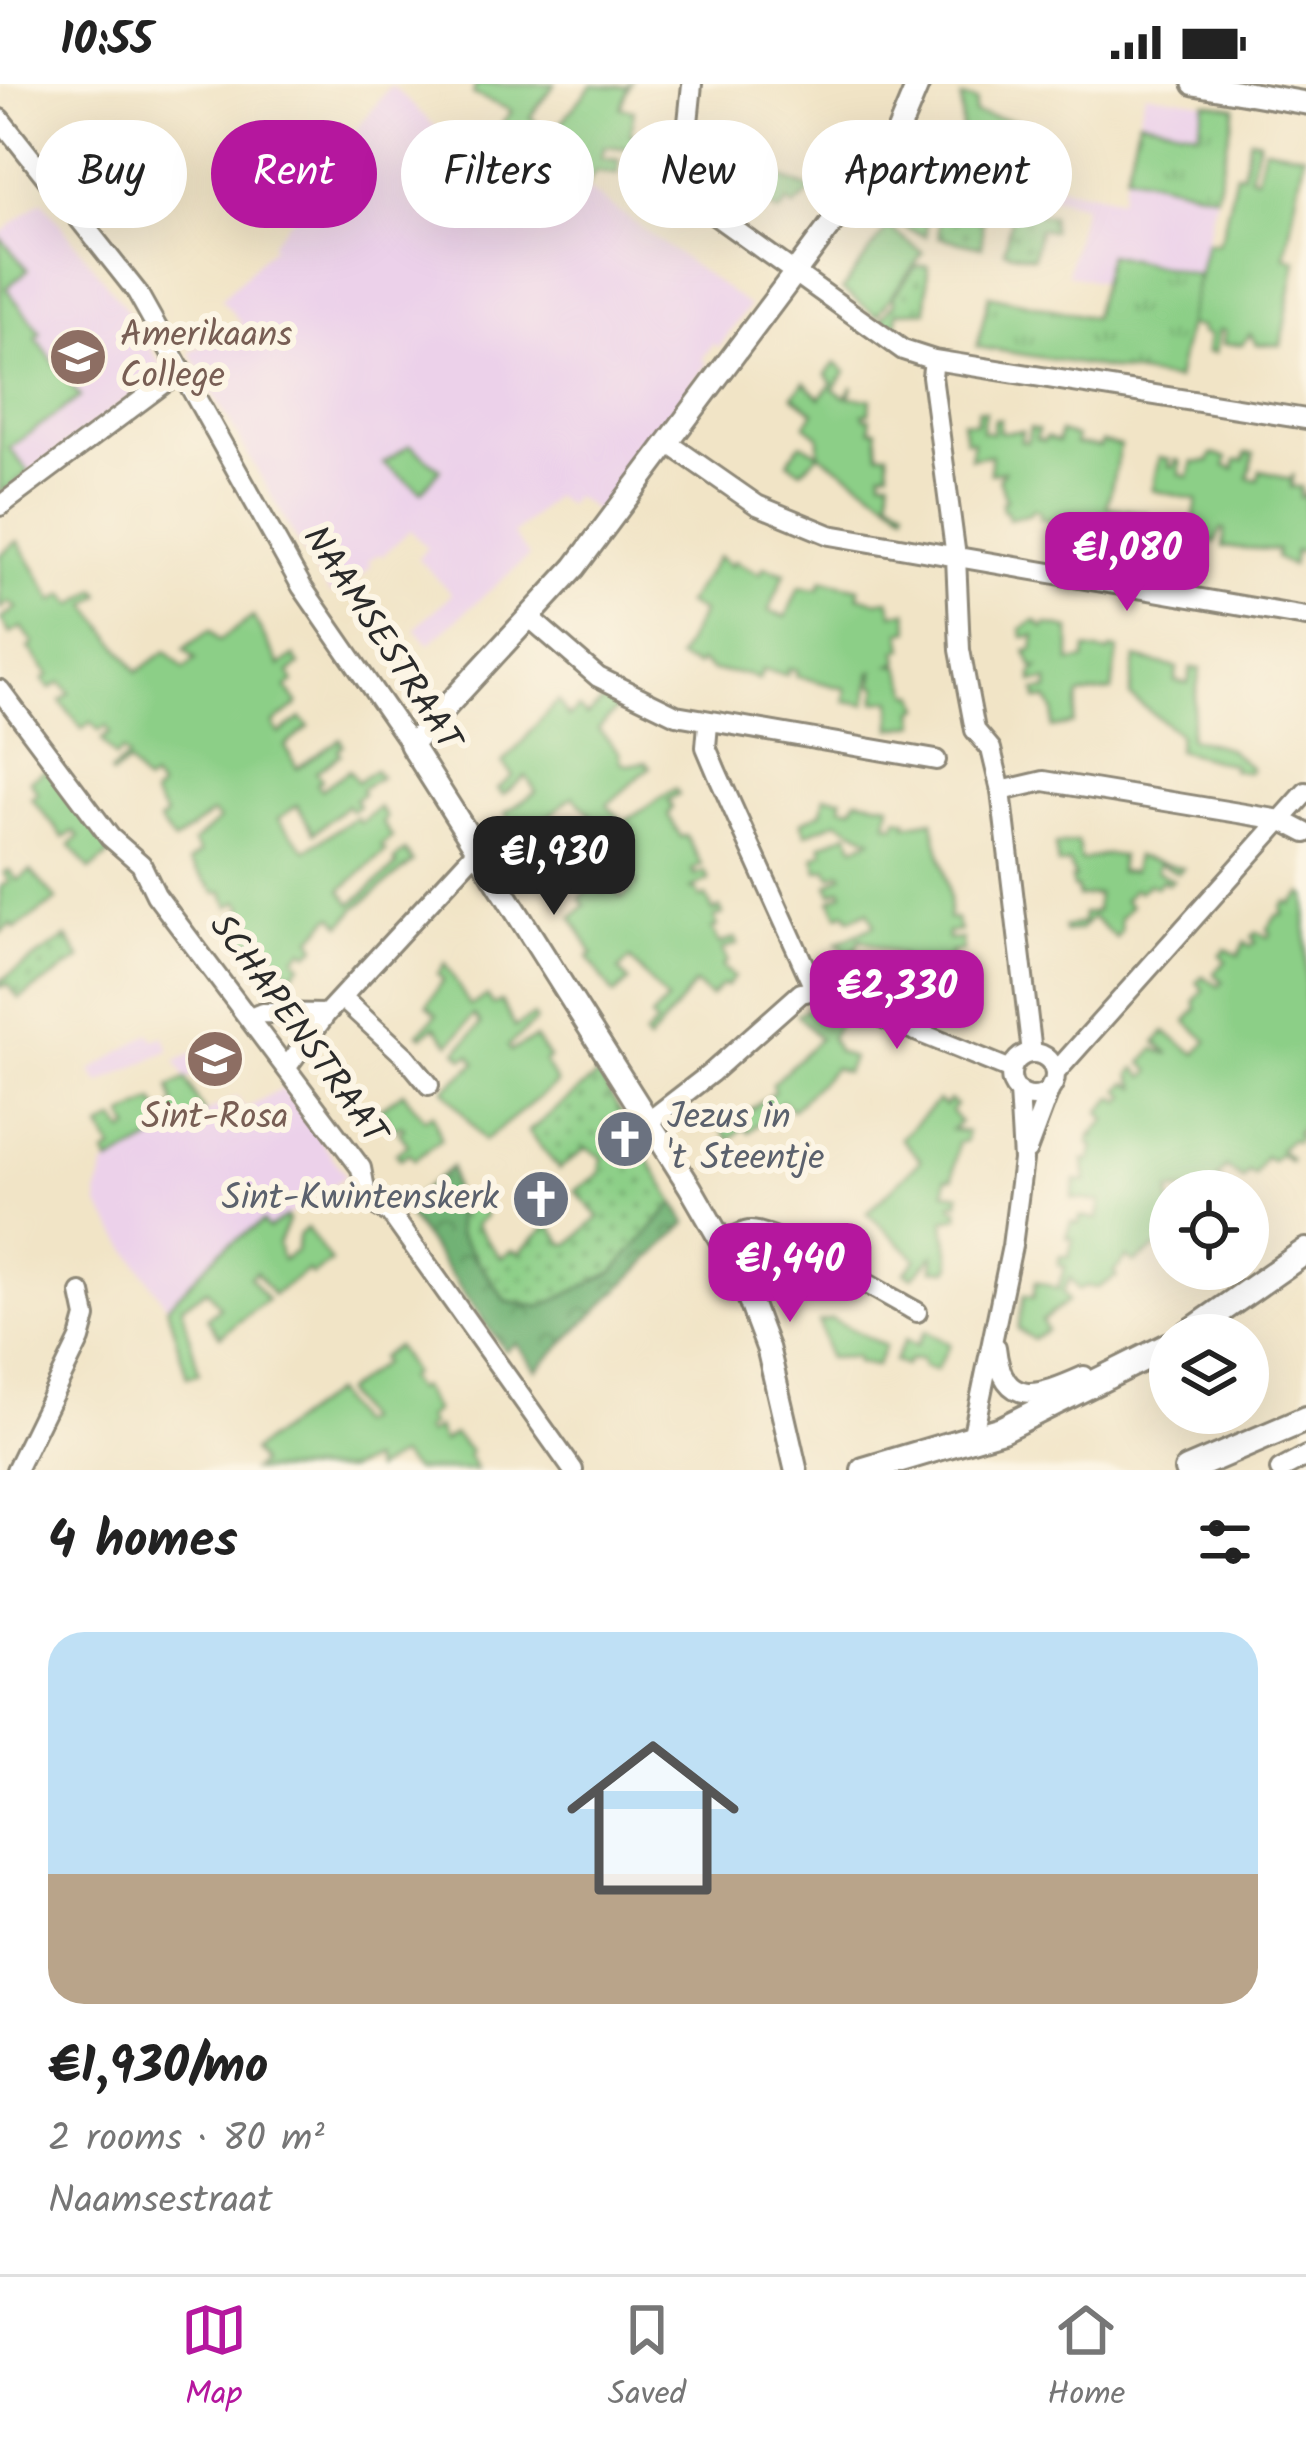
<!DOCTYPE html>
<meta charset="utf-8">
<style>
body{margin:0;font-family:Kalam,sans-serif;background:#f6f6f6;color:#222;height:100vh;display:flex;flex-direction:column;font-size:45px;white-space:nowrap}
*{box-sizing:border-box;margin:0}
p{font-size:39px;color:#767676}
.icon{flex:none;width:66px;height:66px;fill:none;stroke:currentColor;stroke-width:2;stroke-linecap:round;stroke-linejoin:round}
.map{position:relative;height:1386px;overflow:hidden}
.sheet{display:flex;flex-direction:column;background:#fff;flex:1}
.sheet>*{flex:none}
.hud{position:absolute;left:36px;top:36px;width:1236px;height:108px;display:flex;gap:24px}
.controls{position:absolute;left:1149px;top:1086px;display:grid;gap:24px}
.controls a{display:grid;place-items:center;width:120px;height:120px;border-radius:50%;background:#fff;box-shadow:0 12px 48px #0002;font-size:60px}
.price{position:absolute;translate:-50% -102px;padding:0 27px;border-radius:24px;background:#b5179e;color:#fff;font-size:39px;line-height:78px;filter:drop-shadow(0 3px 6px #0008)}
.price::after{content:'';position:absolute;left:50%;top:72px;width:36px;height:27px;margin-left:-18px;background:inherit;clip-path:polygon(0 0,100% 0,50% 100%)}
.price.selected{background:#222;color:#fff}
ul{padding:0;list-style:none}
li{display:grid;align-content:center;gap:24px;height:636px;padding:0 48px}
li+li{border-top:3px solid #e0e0e0}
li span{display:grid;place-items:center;height:372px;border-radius:36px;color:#555}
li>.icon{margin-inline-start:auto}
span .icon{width:216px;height:216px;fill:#fffc;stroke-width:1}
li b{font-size:51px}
h2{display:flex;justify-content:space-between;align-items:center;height:144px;padding:0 48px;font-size:51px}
.tag{padding:0 42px;border-radius:54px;background:#fff;box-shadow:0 12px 48px #0002;font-size:42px;line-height:108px}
.tag.selected{background:#b5179e;color:#fff}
.status{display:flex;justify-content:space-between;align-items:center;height:84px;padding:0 60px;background:#fff;direction:ltr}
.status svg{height:33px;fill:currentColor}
.tabs{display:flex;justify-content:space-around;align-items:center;height:168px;border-top:3px solid #e0e0e0;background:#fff;font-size:33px;color:#767676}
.tabs a{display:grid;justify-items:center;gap:6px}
.tabs .selected{color:#b5179e}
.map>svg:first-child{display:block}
.built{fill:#ecd1ea}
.grass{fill:url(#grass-dots);stroke:#5c7d59;stroke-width:3}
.forest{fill:url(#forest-crowns);stroke:#4e6e50;stroke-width:3}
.park{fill:url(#park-tufts);stroke:#5c7d59;stroke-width:3}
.garden{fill:#8ccf87;stroke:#5c7d59;stroke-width:3}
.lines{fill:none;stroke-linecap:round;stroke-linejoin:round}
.minor-casing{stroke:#8e8878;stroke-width:24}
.tertiary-casing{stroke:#8e8878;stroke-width:27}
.secondary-casing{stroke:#8e8878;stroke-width:30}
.minor{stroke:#fff;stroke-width:18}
.tertiary{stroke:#fff;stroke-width:21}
.secondary{stroke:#fff;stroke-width:24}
.labels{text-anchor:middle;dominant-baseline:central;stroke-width:12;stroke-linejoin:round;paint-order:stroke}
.education-label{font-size:36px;fill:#785e54;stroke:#fcf5e5;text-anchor:start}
.street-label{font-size:36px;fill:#2b2b2b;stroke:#fcf5e5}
.worship-label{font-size:36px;fill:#5b616d;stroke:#fcf5e5;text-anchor:start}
</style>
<div class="status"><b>10:55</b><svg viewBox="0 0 49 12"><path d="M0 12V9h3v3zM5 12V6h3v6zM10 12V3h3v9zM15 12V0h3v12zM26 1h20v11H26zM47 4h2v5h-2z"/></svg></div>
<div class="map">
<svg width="1306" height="1386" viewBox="0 0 1306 1386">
<defs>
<pattern id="grass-dots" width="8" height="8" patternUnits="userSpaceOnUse" patternTransform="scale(3)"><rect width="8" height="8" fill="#8ccf87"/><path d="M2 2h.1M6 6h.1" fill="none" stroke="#73a86f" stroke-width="1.8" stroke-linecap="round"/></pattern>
<pattern id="forest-crowns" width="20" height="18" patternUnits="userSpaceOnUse" patternTransform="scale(3)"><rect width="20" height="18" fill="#71b274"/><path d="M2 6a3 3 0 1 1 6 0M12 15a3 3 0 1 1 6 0" fill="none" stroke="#5d915f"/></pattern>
<pattern id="park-tufts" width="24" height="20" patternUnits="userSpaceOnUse" patternTransform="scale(3)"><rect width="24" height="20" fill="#8ccf87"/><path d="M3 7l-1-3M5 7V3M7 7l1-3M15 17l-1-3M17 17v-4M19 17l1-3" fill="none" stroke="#73a86f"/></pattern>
</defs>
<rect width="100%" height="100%" fill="#fcf5e5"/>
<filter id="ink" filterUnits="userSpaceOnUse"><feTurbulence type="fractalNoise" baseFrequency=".00833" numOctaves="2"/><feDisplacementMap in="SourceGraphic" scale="24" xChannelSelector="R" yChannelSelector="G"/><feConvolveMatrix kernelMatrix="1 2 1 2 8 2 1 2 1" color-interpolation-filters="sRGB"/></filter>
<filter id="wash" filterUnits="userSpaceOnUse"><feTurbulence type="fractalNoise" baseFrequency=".004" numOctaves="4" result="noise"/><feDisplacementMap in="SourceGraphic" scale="48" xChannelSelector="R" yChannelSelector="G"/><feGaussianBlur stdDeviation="2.7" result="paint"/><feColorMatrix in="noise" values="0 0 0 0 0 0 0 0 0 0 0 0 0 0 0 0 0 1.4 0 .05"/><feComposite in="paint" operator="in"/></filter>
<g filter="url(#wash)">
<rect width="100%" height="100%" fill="#f1e4c6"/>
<path class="built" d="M391,1l80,75 15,-17 86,64 12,-21 165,120 -30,41 -6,-3 -11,15 5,4 -109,150 -24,-17 -7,9 -13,-9 -41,39 16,21 -100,88 -14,-15 37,-35 -34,-36 9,-10 -17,-18 -28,26 -4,-2 -10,7 3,5 -19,19 -5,-4 -16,14 -16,-22 -125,-221 52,-28 -21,-25 52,-52 -2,-4 22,-25 -2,-4z
M1145,9l90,14 -59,273 -93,-15 18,-83 -34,-8 16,-69 -43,-11 3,-12 77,17z
M42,116l82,106 38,61 -1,6 -161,121v-260z
M150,949l4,7 10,-4 6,14 -71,34 -8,-13z
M225,954l8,17 -15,9 4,14 -14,7 -7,-13 -15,7 -10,-18z
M283,1004l63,88 -78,53 -5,-7 -43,29 -53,56 -68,-101 -1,-13 7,-28 131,-68 9,12z"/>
<path class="grass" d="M920,56l5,3 1,93 -17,-6 -40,-30 19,-29 7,3z
M937,106l45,9v48l-43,-10z
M1013,124l38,8 1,15 -13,-2 -6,28 -29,-6z
M916,182h12l-2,45 -29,1v21l-16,-13 14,-19 -3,-3z
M67,853l14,22 -62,40 -11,-15 -8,3v-6z
M598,991l32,52 -18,16 4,5 7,1 14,-9 38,63 -61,69 -73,35 -34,-5 -49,-68 -3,-17 21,-17 9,16 -10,9 26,33 11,-8 7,3 30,-29 15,20h6l29,-27 -24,-26 25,-17 2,-17 -16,-9 -27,21 -31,-37z"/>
<path class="forest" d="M451,1083l7,67 49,68 34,5 72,-35 62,-69 12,20 -151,147 -20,-27 -11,8 -103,-144z"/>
<path class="park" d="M1205,18l30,5 -19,88 -90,-21 13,-55 59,13z
M1108,170l90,21 -22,105 -199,-33 12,-52 104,23z"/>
<path class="garden" d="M476,0h79l-25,33 21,18 41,-50 34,2 4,-3 -9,24 13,2 -4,24 5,1 -1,14 -29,-3 -4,12 18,2 -1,14 -23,-2 -22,35 -87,-64 26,-32 -39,-17z
M961,14l15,3 -1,13 56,9 -10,46 -37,-8 -2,7 -19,-4z
M124,32l16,8 -29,32v9l-8,7 -12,-13c15,-14 18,-35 33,-43z
M1250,54l9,2 -9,36 7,1 7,-30 40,7 -19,103 11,3 -15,85 -24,-1 -7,-10 -7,10h-20l2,-13 -6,-1 -4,23 -8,-1 2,-17 -8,-2 1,-5 -15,-3 19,-83 11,2 5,-9 14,-62 6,1z
M775,91l37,15h1l-19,17 -6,-5 -9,11 -11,-8 6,-8 -10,-8z
M888,143l35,26 -46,63 -35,-26z
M0,153l28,33 -22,18 35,45 -5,5 44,59 -71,51 20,24 -29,22z
M835,279l11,9 -13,17 12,8 8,-11 -4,11 22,2 -2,14 -6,1 2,4h5l1,12h6l2,23 9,-1 1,18 -7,1v7h8v20l16,8 -1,5 -86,-57 -18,17 -13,-9 13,-19 18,10v-17l-14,-11 9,-13 -21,-16 11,-14 16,16 12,-15 -6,-9z
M978,326l7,1 -3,20 10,2 2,-14h6l-1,13 23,-1 -1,10 6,1 3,-14 8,2 -2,9 8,2 2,-4 12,5 2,-10 16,5 -1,7 25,3 2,-5 18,4 -13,61 40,6 -7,32 -22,-3 2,-13 -19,-16 -3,10 -26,-7 -2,7 -21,1v-4l-10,-2 1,-6 -8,-3 -2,5 -22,5 -1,-8h-4l-1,-9 4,-2 -7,-22 5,-7 -14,2 1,-18 -21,3 3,-17 -8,-1 -3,-19 14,2z
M410,361l30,24 -18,23 -39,-29z
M1246,369l8,1 -6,24 10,2 2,-10 30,10 4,-6 -3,13h10l-1,10h4l2,-6v65l-2,-4 -9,-1 -3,15 -16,-8 1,-8 -54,-3 2,-17 -4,-1 -6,14 -25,-5 7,-38 -45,-10 7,-33 10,2 -1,7 6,1 2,-7 4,1v14l9,2 4,-15h16l3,-8 15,4 -2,8 9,3 2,-9h8z
M18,457l36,60 11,-7 9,11 23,-16 4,6 -13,10 49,67 29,-21 18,18 12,-10 -12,-10 2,-2 24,-17 9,11 34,-24 27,49 14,-10 6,9 -11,8 5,9 -8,6 12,16 -25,20 6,10 22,-16 8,9 -24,19 12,22 43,-29 3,6 -5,4 3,5 -25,18 6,8 -5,4 4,6 28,-20 8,12 18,-12 5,7 -19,12 2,5 -8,5 4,7 -7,5 -5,-6 -33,28 -17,-28 -19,14 28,31 50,-33 4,6 19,-16 7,11 -4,4 10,15 -11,9 5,5 -45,39 11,14 45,-39 -3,-5 11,-9 8,11 -57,46 -14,17 -8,-9 -4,2 -18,20 5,8 -9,7 -4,-4 -9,8 6,7 -10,10 -36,-35 -10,7 -16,-22 15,-17 -6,-6 -9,6 -6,-15 -7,1 -27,-31 11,-9 -7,-10 26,-23 -7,-7 -38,29 -15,-20 7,-6 -13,-20 7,-7 -8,-10 -7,5 -17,-21 -16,12 -2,-3 18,-14 -6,-7 -7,6 -14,-17 9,-7 -4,-7 -7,5 -8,-9 -9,7 -22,-28 10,-8 -9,-11 -11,7 -7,-9 6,-5 -20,-27 5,-4 -12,-17 -12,7 -9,-15 16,-11 -8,-6 -9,7v-54z
M718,473l13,9 3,-5 26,13 4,-7 21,6 -16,38 17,6 13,-30 20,2 3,-9 37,8 -1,8 18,5 13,-2 4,15 14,-3 3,19 -9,2 3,17 -7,1 2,12 -7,3 8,1 11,28h6l4,14 -6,2 2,14 -25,5v-29l-17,2 3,-15 -5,-2 1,-14 -3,1 -5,32 -21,-3 1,-12 -50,-13 1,-6 -9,-2 -1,7 -25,-5 -3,10 -13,-6 -33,-3 -13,-9 -3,4 -19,-7 24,-47 -16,-8z
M1035,537l9,7 2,-4 24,5v33l15,-2 1,-11 23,4 2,-4 7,1 -6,41 -33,4 -6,29 -21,4 2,-16 -7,-13 -10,1 -1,-9 12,-1v-9l-15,1 -1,-8 6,-6h-5l-7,-17 7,-1 2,-14 -12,1 -2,-8z
M1135,574l42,10 -2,13 13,2 3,-15 9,1 -11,69 39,10 23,20 -2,4 -17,-2 1,-5 -56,-15 2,-16 -49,-38z
M605,615l15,7 -22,23 21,23 2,10 7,3 18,-3 4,5 -43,38 17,17 51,-33 4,5 -11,6 4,8 -4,7 13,22 5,-1 16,29 -10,5 2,6 11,-4 4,8 -18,9 6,2 3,7 6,-2 7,15 7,-3 3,6 -9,4 4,8 -6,3 7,15 16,-6 3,6 -16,6 5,11 -5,6 12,10 -8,10 -4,-2 -12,12 -15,-13 -47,58 -4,-5 12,-13 -5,-6 16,-17 -37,-42 -11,11 10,12 -15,13 -26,-38 5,-3 -21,-36 13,-13 -5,-7 15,-14 8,8 7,-6 12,12 15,-15 -59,-55 14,-12 -19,-20 -47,39 -14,6 -4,-6 7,-6 -10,-16 31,-21 -10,-16 -23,19 -6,-6 16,-13 -11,-13c22,-18 35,-43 56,-62l10,16 10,-9 9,8z
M50,683l63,85 -23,18 -20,-25 9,-8 -5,-6 -10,7 -33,-40 7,-4 -8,-14z
M825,712l17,2 -1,8 11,2 5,-9 33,5 -3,20 9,1 1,-7 10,2 -1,5 27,-5c2,26 22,67 15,99h8l4,12 -12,2v7l14,-1 1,12 -12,1 1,6 -9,1 18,27 -1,8 -11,1v7h14l1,17 -10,1 -11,-10 2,-7 -11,1 -19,-13 9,-12 -26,-8 5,-15 -43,-17 -8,19 -15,-15 38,-18 -7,-14 -18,8 -4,-7 -8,3 -7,-15 12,-7 -2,-4 -9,4 -4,-8 15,-10 -2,-3 -10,4 -4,-8 -9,3 -4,-14 10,-5 -3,-7 27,-12 7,14 17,-8 -35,-18 -31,13 -5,-12 21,-10z
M1078,758l3,19 25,-7 15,2 -2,16 14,-1 3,-15 47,12 -5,5 -20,-10 -1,8 16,9 -5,4 -5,-4 -7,7 -7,-4 -10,9 -5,-4 -10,12 7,6 -11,12 1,13 -5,7 -24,-21 -12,13 -15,2 -1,-5 18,-4 1,-9 13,-2 1,-18 -19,3 -1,-9h-4l-2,-9 4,-1 -6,-15 -11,2 -3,-20z
M9,786l8,10 14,-9 26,29 -42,29 -4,-5 -11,9v-46l9,-5 -5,-9z
M1303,809l3,3v225l-10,12 4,4 -4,5 -5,-3 -12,10 13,11 -2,2 -11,-8 -7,8 -7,-5 -10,19 -6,-4 -6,8 -17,-13 -9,12 15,12 -9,-4 -4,4h-49v46l-4,5 -32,21 -7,-6 -13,15 3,4 -20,12 -11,-2 -7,4 -9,-12 -7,13 5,10 -26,20 5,9 -15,9 -14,-10 6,-34 9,3 3,-17 22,8 7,-23 -7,-1 2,-9 9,1 4,-18 -7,-2 5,-15 8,2 1,-7 18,2 3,-17 -29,-4 4,-17 10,1 -2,-22 6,1 4,-15 -5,-2 1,-8 5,1 -2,-3 13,-14 -6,-8 14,-15 8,5 5,-6 -7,-6 7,-7 10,4 -6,-13 5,-6 9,9 6,-6 -9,-8 12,-14 16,5 -14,-12 9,-10 31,22 12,-13 -22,-20 11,-12 -2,-8 9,-11 -7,-8 6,-6 16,10 4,-4 -9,-9 12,-12 -6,-6 6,-6 13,6 6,-13 5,5 6,-5 -4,-5 5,-5 11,5 3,-4 -4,-4 10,-14h6l-1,-8 5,-6 4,3z
M445,879l25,43 17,-10 6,9 8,-4 14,26 18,-11 3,5 -28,25 3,5 24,-13 14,20 -5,4 13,21 -73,58 -40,-52 32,-26 -6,-9 -6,4 -7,-7 24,-27 -7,-9 -24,29 -15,-18 -12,10 -4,-3 18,-19 -10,-9 16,-25 -5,-6z
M813,923l30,10 -12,21 6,13 15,7 -6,14 -12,-4 -42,42 -9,-9 -34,31 -5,-5 -15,13 -6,-10 51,-38 -2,-8 47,-45 -22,-25z
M186,995l18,34 -94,50 -5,-8 8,-5 -12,-22 15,-8 8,12 6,-3 -6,-13 30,-15 7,12 14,-7 -6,-19z
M403,1008l21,27 9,-5 8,26 -27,20 -5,-7 -9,6 -4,-6 12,-8 -9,-13 5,-4 -3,-3 -8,4 -7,-15 -12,8 -4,-6z
M949,1016l7,5 -5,6 9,11 -9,8 16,2 -1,9 -8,2 -5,35h-7l-1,14 15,2 -1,8 -7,1 1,5 5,1v8l-14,3 7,44 -2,6 -16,-1 1,-14 -21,22 -8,-5 12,-13 -50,-46 54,-53 -20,-22 37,-37 7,5z
M286,1133l2,4 -10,23 4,16 14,-9 3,-16 8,-7 24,34 -19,13 -4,-5 -35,25 -17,-23 -6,5 17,23 -47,36 -13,-18 13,-11 -13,-18 -25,17 17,67 -12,4 -20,-70 53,-56 43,-29 5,7z
M832,1235l53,27 -9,20 -20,-3v-6l-28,1 -9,-36z
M925,1247l25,13 -14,26 -13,-3 -2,-8 -12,1 -4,6 -11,-5 11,-21 11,6z
M396,1262l16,27 -5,5 8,12 5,-3 15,24 -9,7 4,7 -6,5 4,4 9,-6 5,14 11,-8 18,18 -3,3 8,15h-62l-15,-14 -25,14 -3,-9 -25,9h-94l8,-7 -8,-12 81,-59 23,32 7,-4 -20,-28 40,-29 -3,-5z"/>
</g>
<g filter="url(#ink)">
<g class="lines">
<defs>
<path id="minor" d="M692,0l-10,97 10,18 211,151 31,10 372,59
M0,35l137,173 165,295 109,158
M934,276l-2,16 24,181 4,93 15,80 16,19 10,42 31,262
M668,359l89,62 73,30 476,82
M0,422l182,-136
M530,534l68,59 78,38 260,45
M0,606l110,147 31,27 15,31 205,273 6,32 24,14 182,256
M708,640l-2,23 11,26 98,217
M1001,707l43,-10 237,39 25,13
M815,906l196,80
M344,916l61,56 24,29
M250,934l12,-5 64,1
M1011 991a22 22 0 1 1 44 0a22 22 0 1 1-44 0Z
M287,983l39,-53 152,-165
M1055,989l251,-281
M649,1037l62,-48 90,-80 14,-3
M1027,1066l24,-64
M723,1159c8,-4 17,-11 26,-12 24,-4 140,66 168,81
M996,1263c7,63 43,49 88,29
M972,1355l40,-193 11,-86 -4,-69
M16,1386l64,-131 6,-22 -5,-24
M1280,1386l26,-14"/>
<path id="tertiary" d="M1194,0l112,19
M796,1386l-28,-121 -29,-77 -49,-85 -279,-442 164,-178 320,-428 23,-55"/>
<path id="secondary" d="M1186,1251l120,-84
M864,1386l138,-41 168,-84
M1187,1386l119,-51"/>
</defs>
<use href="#minor" class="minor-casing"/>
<use href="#tertiary" class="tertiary-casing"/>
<use href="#secondary" class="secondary-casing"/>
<use href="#minor" class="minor"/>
<use href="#tertiary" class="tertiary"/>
<use href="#secondary" class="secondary"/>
</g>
</g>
<defs>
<symbol id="university-disc" viewBox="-11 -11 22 22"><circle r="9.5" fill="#8d6e63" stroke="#fcf5e5"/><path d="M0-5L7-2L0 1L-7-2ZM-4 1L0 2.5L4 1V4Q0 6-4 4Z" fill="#fff"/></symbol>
<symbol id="church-disc" viewBox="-11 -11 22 22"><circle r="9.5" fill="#6b7280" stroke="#fcf5e5"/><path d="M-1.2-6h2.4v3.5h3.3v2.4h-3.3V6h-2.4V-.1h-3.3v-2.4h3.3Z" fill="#fff"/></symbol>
</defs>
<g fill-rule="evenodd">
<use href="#university-disc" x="45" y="240" width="66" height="66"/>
<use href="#university-disc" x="182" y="942" width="66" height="66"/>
<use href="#church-disc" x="592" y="1022" width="66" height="66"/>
<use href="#church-disc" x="508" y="1082" width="66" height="66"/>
</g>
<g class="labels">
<g class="education-label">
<text x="120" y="252">Amerikaans<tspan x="120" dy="41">College</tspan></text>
<text x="215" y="1034" text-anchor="middle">Sint-Rosa</text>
</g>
<g class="street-label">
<text transform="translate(381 555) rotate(57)">NAAMSESTRAAT</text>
<text transform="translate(297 946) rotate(54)">SCHAPENSTRAAT</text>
</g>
<g class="worship-label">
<text x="667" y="1034">Jezus in<tspan x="667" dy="41">'t Steentje</tspan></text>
<text x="499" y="1115" text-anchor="end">Sint-Kwintenskerk</text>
</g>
</g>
</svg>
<div class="controls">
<a><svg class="icon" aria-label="locate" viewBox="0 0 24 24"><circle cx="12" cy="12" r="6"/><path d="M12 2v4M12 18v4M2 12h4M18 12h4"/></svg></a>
<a><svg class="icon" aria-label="layers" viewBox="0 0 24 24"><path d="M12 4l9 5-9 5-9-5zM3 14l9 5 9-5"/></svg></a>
</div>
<b class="price" style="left:1127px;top:530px">€1,080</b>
<b class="price selected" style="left:554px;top:834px">€1,930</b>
<b class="price" style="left:897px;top:968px">€2,330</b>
<b class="price" style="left:790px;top:1241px">€1,440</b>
<div class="hud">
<a class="tag">Buy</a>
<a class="tag selected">Rent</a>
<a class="tag">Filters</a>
<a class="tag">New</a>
<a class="tag">Apartment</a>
</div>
</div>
<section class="sheet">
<h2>4 homes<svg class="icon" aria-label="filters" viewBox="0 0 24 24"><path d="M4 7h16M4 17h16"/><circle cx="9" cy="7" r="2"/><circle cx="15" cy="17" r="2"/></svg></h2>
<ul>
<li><span style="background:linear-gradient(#bfe0f5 65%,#b9a48a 0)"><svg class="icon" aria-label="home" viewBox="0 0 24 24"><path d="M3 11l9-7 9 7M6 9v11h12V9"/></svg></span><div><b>€1,930/mo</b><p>2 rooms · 80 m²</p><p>Naamsestraat</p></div></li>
</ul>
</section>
<nav class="tabs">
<a class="selected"><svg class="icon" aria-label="map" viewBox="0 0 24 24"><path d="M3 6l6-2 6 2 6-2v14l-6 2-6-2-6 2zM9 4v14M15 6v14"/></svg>Map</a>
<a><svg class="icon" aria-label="saved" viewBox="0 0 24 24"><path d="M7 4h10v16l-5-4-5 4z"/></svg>Saved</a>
<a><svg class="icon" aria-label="home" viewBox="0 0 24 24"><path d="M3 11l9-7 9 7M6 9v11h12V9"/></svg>Home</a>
</nav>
